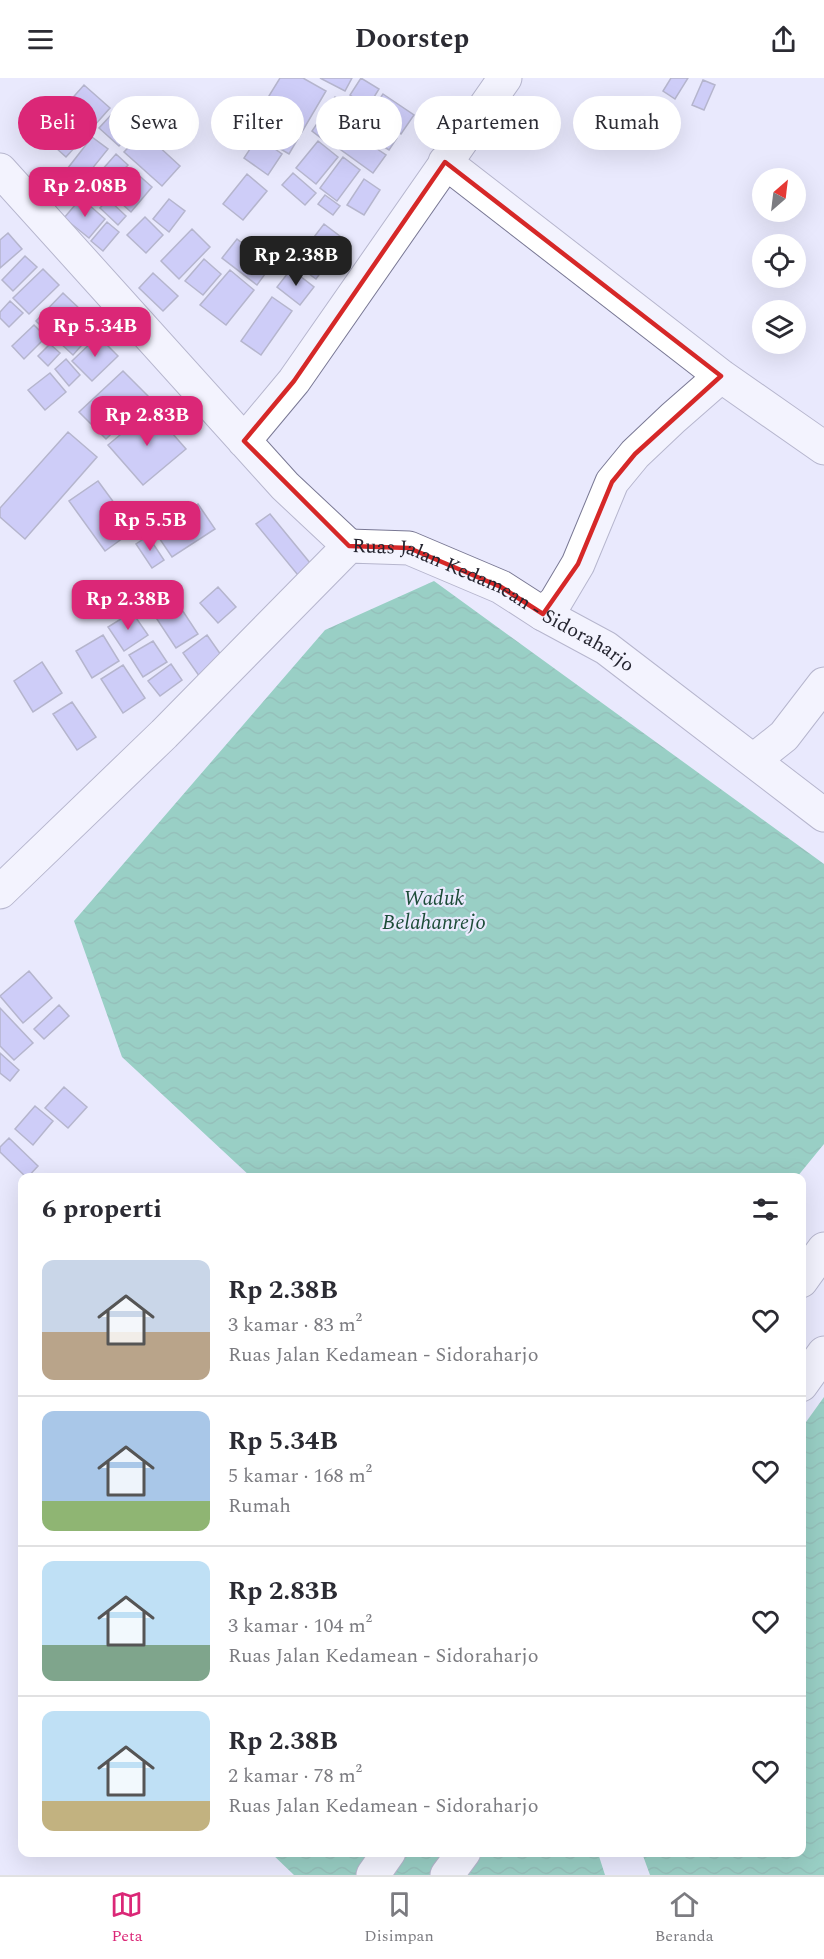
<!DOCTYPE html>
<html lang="id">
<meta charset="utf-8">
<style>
body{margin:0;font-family:Spectral,serif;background:#f7f7f7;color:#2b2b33;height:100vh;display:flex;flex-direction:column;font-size:22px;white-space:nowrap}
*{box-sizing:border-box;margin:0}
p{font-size:20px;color:#7c7c81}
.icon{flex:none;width:33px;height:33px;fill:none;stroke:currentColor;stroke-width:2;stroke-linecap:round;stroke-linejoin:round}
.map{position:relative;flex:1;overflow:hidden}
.side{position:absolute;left:18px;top:1095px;width:788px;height:684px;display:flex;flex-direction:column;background:#fff;border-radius:12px;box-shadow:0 6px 24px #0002}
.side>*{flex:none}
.hud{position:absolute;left:18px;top:18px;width:789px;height:54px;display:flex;gap:12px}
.needle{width:39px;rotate:28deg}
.controls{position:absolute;left:752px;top:90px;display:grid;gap:12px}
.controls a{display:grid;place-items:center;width:54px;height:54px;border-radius:50%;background:#fff;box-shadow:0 6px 24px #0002;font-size:30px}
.price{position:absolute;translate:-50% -51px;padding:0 14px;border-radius:12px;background:#db2777;color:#fff;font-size:20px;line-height:39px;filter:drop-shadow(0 2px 3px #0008)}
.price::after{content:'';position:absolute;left:50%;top:36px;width:18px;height:14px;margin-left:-9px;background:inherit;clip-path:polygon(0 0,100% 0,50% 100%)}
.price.on{background:#222;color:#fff}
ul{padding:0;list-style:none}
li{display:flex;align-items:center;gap:18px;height:150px;padding:0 24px}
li+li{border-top:2px solid #e1e1e2}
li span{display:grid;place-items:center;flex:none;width:168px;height:120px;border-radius:12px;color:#555}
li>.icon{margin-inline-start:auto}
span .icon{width:72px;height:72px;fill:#fffc;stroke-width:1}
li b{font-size:26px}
h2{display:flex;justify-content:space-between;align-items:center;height:72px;padding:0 24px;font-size:26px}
.pill{padding:0 21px;border-radius:27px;background:#fff;box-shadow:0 6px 24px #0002;font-size:21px;line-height:54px}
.pill.on{background:#db2777;color:#fff}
header{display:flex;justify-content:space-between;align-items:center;height:78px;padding:0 24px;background:#fff;font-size:27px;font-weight:700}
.tab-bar{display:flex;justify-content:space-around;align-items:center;height:84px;border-top:2px solid #e1e1e2;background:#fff;font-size:16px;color:#7c7c81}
.tab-bar a{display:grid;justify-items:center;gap:3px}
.tab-bar .on{color:#db2777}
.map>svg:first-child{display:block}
.water{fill:url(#water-waves)}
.building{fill:#adaaf1;stroke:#767692;stroke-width:1.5}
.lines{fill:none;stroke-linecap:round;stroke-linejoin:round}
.minor-casing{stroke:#797894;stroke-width:35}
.major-casing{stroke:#797894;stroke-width:35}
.highway-casing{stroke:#797894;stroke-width:35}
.minor{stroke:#fff;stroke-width:33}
.major{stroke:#fff;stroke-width:33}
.highway{stroke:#fff;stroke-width:33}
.marked{fill:none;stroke:#d62828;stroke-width:4.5;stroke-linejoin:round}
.labels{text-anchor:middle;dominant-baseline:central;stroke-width:4.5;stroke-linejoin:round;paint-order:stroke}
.street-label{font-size:20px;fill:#252530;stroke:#e9e9fd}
.water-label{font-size:21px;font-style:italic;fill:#1c4c38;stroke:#e9e9fd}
</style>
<header><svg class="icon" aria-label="menu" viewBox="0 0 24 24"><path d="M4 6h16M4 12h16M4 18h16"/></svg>Doorstep<svg class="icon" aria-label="share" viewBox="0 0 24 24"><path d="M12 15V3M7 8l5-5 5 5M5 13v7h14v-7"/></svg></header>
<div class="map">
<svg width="824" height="1797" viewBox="0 0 824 1797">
<defs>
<pattern id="water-waves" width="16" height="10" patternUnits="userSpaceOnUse" patternTransform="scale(1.5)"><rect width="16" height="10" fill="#38b081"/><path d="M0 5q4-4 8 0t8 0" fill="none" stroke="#2f8f6a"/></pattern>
</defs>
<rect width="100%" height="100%" fill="#e9e9fd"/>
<path class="water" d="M434,503l390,283v280l-27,33h-546l-129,-120 -48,-136 251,-291z
M824,1319v478h-174l-8,-22 159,-1v-423z
M271,1775h327l7,22h-311z"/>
<path class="building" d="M280,0h23l23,13 -37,63 -41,-24z
M320,0h32l-7,13z
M361,0l18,11 -11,18 -18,-12z
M671,0h17l-13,21 -12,-8z
M703,2l12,5 -11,25 -12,-5z
M84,7l26,23 -16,18 -26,-23z
M383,16l31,21 -13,19 -32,-21z
M335,19l19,13 -24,35 -18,-14z
M60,27l29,27 -23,25 -30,-27z
M360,35l37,25 -8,12 -38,-24z
M111,37l20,18 -12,13 -20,-18z
M349,52l37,25 -13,18 -36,-26z
M143,54l37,34 -18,20 -38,-34z
M92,59l16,12 -29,36 -15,-12z
M258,59l24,17 -14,21 -24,-17z
M318,63l20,16 -22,27 -20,-16z
M116,76l12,11 -22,25 -12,-11z
M343,79l17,13 -23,31 -17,-13z
M134,93l18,16 -21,25 -18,-16z
M293,95l23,20 -11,12 -23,-20z
M247,96l20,17 -24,29 -20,-16z
M364,101l16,11 -16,25 -17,-10z
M91,105l14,11 -6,8 -14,-12z
M325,117l15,11 -7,9 -15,-11z
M81,120l24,21 -16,19 -25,-20z
M108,121l18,17 -8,9 -18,-17z
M169,121l16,12 -16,21 -16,-13z
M145,139l18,18 -17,18 -19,-18z
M107,144l12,10 -16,19 -12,-10z
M324,146l21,16 -29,39 -22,-16z
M192,151l18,18 -31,32 -18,-18z
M8,155l14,16 -22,19v-28z
M237,161l34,27 -14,19 -35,-27z
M25,178l12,11 -24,24 -11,-11z
M204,181l17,15 -18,21 -18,-14z
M43,191l16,16 -30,29 -16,-16z
M291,191l23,18 -14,18 -23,-18z
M230,192l24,20 -28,35 -26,-20z
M153,195l25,23 -15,15 -24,-23z
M63,215l19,18 -28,28 -18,-18z
M272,219l20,14 -31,44 -20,-14z
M10,223l13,12 -14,14 -9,-9v-6z
M83,237l14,13 -24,27 -14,-13z
M34,247l12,12 -22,22 -12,-13z
M98,258l20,20 -26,25 -20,-20z
M50,266l10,9 -12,13 -10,-10z
M66,281l14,16 -11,11 -14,-17z
M123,293l26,26 -43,42 -27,-27z
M50,295l16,19 -21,18 -17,-20z
M151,331l35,40 -43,36 -35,-40z
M68,354l29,25 -72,82 -25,-22v-9z
M98,403l36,49 -29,21 -36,-50z
M198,426l17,25 -43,28 -17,-25z
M270,436l45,55 -13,11 -46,-56z
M148,458l16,24 -12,8 -16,-24z
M165,506l33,50 -22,14 -33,-50z
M218,509l18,20 -18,16 -18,-20z
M132,534l16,23 -24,16 -16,-24z
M103,557l16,26 -27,17 -16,-27z
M207,557l19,27 -24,18 -19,-27z
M153,563l14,21 -24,15 -14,-22z
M42,584l20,31 -29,19 -19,-31z
M171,586l11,16 -22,16 -12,-15z
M123,587l22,33 -22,15 -22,-34z
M72,624l24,35 -19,13 -24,-36z
M29,893l23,27 -29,25 -23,-27z
M59,927l10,11 -25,23 -10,-10z
M0,930l33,35 -19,17 -14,-14z
M0,975l19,17 -9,11 -10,-8z
M64,1009l23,20 -19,21 -23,-20z
M35,1028l18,15 -20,24 -18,-16z
M9,1060l29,28 -11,12 -27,-26v-5z"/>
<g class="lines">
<defs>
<path id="minor" d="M445,84l276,214 103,72
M0,92l285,316 64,60
M244,363l50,-60 211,-303
M543,536l13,-13 22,-37 34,-82 23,-28 38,-36 48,-42
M754,682l30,-24 40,-52"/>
<g id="major">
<path id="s1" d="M0,814l164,-158 185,-188 60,2 92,39 42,27 63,34 218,167"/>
</g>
<path id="highway" d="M801,1203l23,-32
M801,1307l23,-32
M373,1797l16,-23
M447,1797l17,-23"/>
</defs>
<use href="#minor" class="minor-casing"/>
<use href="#major" class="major-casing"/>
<use href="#highway" class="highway-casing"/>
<use href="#minor" class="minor"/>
<use href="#major" class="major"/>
<use href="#highway" class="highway"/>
</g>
<path d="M0 0H824V1797H0ZM445,84l276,214 -86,78 -23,28 -34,82 -35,50 -42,-27 -92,-39 -60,-2 -105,-105 50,-60z" fill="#e9e9fd" fill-opacity=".55" fill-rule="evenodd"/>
<path class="marked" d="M445,84l276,214 -86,78 -23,28 -34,82 -35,50 -42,-27 -92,-39 -60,-2 -105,-105 50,-60z"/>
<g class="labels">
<g class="street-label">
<text stroke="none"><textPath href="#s1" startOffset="650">Ruas Jalan Kedamean - Sidoraharjo</textPath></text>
</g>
<g class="water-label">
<text x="434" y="821">Waduk<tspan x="434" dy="24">Belahanrejo</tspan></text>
</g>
</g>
</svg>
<div class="controls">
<a><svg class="needle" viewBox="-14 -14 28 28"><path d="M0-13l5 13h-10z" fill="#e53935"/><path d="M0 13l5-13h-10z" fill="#7c7c81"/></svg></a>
<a><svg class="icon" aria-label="locate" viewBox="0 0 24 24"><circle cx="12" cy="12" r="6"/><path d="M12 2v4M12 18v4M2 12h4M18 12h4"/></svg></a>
<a><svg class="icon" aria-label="layers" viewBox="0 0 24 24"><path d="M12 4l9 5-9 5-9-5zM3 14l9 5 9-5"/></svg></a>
</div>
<b class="price" style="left:85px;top:140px">Rp 2.08B</b>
<b class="price on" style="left:296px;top:209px">Rp 2.38B</b>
<b class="price" style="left:95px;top:280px">Rp 5.34B</b>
<b class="price" style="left:147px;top:369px">Rp 2.83B</b>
<b class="price" style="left:150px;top:474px">Rp 5.5B</b>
<b class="price" style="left:128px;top:553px">Rp 2.38B</b>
<div class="hud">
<a class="pill on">Beli</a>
<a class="pill">Sewa</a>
<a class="pill">Filter</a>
<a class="pill">Baru</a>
<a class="pill">Apartemen</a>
<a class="pill">Rumah</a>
</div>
<section class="side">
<h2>6 properti<svg class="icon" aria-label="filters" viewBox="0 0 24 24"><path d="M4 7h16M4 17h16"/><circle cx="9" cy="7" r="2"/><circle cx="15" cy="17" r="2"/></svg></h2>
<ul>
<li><span style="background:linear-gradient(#c9d6e8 60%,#b9a48a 0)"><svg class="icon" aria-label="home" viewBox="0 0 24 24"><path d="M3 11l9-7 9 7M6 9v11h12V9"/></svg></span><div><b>Rp 2.38B</b><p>3 kamar · 83 m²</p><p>Ruas Jalan Kedamean - Sidoraharjo</p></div><svg class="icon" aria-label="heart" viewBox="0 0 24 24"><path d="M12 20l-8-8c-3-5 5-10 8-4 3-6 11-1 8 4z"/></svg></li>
<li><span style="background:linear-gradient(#a9c7e8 75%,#8fb573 0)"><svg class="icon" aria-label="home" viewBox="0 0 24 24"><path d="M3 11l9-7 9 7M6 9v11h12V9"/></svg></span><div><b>Rp 5.34B</b><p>5 kamar · 168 m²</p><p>Rumah</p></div><svg class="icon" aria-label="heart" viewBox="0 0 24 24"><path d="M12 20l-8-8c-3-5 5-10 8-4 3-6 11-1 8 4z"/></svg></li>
<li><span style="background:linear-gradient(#bfe0f5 70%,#7fa58c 0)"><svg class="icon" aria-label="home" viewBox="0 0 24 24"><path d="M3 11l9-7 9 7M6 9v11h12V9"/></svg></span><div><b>Rp 2.83B</b><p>3 kamar · 104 m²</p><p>Ruas Jalan Kedamean - Sidoraharjo</p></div><svg class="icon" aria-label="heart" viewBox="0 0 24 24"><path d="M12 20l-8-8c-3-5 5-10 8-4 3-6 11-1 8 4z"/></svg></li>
<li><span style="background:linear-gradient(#bfe0f5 75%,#c2b280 0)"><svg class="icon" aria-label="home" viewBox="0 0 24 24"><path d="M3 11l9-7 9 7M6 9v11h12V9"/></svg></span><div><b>Rp 2.38B</b><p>2 kamar · 78 m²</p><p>Ruas Jalan Kedamean - Sidoraharjo</p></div><svg class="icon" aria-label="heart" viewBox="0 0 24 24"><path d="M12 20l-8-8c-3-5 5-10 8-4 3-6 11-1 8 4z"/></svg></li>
</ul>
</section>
</div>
<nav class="tab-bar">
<a class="on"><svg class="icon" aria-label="map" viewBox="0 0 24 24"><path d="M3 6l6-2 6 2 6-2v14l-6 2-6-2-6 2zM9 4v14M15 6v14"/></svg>Peta</a>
<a><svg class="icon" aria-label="saved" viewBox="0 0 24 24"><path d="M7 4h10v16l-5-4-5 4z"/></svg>Disimpan</a>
<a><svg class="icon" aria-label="home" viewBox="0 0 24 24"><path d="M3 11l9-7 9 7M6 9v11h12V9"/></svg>Beranda</a>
</nav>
